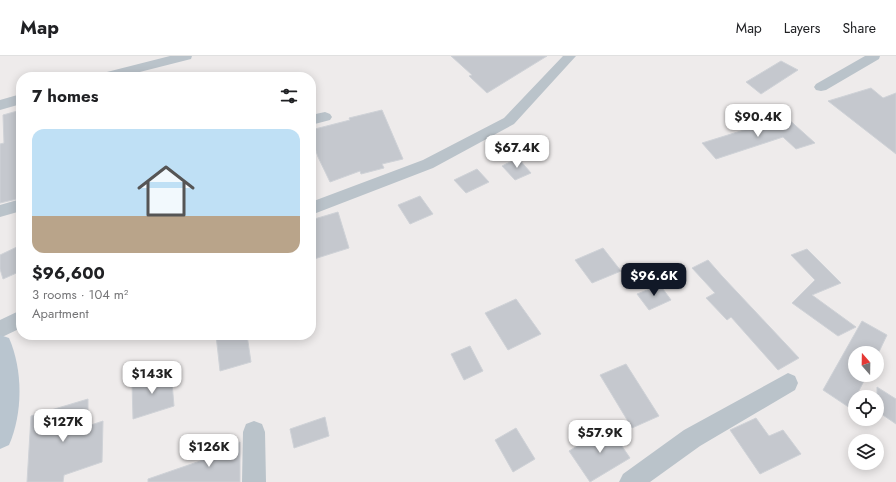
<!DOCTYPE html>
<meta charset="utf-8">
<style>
body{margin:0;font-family:Jost,sans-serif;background:#f6f6f6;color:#202124;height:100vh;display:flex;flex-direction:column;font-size:15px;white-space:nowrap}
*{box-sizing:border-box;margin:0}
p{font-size:13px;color:#757577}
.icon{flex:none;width:22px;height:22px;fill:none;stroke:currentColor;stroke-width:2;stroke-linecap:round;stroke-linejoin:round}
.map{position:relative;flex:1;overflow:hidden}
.sheet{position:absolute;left:16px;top:16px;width:300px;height:268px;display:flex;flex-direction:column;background:#fff;border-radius:16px;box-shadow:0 2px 10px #0003}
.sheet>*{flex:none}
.needle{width:26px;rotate:340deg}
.controls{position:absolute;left:848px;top:290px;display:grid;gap:8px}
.controls a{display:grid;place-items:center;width:36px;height:36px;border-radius:50%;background:#fff;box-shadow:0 2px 10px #0003;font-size:20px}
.price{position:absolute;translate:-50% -34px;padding:0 9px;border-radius:8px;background:#fff;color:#222;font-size:13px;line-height:26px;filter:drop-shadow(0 1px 2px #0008)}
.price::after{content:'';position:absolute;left:50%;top:24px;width:12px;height:9px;margin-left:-6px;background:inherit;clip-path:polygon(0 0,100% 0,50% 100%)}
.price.selected{background:#111827;color:#fff}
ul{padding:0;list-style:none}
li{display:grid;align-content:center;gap:8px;height:212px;padding:0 16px}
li+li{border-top:1px solid #e0e0e0}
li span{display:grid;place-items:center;height:124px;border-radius:12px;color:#555}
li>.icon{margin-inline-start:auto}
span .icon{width:72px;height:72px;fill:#fffc;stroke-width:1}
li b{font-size:17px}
h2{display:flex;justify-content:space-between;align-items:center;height:48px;padding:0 16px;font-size:17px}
header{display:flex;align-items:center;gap:24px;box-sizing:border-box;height:56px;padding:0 20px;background:#fff;border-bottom:1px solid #e0e0e0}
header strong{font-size:19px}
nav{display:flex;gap:22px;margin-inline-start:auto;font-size:14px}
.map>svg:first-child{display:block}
.building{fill:#c5c8ce;stroke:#cfd2d7}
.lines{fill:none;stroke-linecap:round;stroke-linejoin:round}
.street{fill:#bac3ca;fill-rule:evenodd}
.secondary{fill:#b9c5cf;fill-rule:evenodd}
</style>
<header>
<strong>Map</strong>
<nav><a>Map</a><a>Layers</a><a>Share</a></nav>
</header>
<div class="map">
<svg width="896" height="426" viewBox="0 0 896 426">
<rect width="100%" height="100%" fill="#eeebeb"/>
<path class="building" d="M451,0h96l-60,37 -18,-17 3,-1z
M781,5l17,9 -37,24 -15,-12z
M871,32l12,10 13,-5v61l-68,-53z
M21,54v88l-21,5v-59l4,-1 -1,-28z
M382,54l21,49 -21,5 2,4 -23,6 -1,-3 -30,11 -12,-25 -7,-21v-6l39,-10 -1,-2z
M786,61l29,26 -19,6 -13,-12 -67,22 -14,-16z
M518,102l13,15 -16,7 -13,-14z
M477,113l12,13 -23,11 -12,-13z
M420,140l13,18 -23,10 -12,-19z
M338,156l11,36 -38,12v-40z
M21,189v26l-18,8 -3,-10v-14z
M603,192l18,23 -29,12 -17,-23z
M807,193l34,34 -29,12 44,32 -18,9 -46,-33 23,-23 -24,-25z
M708,204l14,16 77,82 -21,12 -47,-53 -4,3 -21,-22 9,-5 -23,-25z
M660,229l11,15 -22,10 -12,-16z
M516,243l25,35 -33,16 -23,-37z
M862,265l25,14 -10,21v-3h-22v22h12l-17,33 -27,-18z
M216,279h31l4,27 -31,9z
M470,290l13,25 -19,9 -13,-26z
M626,308l33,52 -27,12 -32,-53z
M171,315l3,35 -41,13 -1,-36z
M877,331l19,12v25l-19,-13z
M88,343v27l15,-5 -1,41 -38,13 -1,7h-36l4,-66z
M325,361l4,19 -35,12 -4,-19z
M756,362l13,18 14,-6 18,24 -41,20 -30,-44z
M609,371l21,31 -40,24 -21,-31z
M516,372l19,31 -22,13 -18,-32z
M240,386v40h-92v-3l58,-20v-9z"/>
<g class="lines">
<path class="street" d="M170,0h22l-1,3 -71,18h-23l2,-3z
M563,0h13l-62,68 -81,44 -122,47v-13l112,-42 81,-42z
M865,0h15l-1,3 -53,31 -5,1 -5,-1 -2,-3 2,-3z
M21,38v10l-21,6v-10z
M325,56l5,2 2,3 -2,3 -19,5v-10z
M21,143v12l-21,6v-12z
M21,254v18l-21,10v-18z
M788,317l7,3 3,7 -3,7 -95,56 -50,36h-31l4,-8 61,-44z
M254,365l8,3 3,8 1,50h-24l1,-50 3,-8z"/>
<path class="secondary" d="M0,279l9,3c14,32 14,75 0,107l-9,4z"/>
</g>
</svg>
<div class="controls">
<a><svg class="needle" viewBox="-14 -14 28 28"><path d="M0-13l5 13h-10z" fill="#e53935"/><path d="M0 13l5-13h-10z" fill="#757577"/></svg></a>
<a><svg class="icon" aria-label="locate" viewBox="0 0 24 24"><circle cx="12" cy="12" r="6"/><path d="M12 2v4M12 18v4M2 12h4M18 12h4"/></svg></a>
<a><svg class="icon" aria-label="layers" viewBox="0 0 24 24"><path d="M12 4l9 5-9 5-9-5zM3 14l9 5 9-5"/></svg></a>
</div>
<b class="price" style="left:758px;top:82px">$90.4K</b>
<b class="price" style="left:517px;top:113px">$67.4K</b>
<b class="price selected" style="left:654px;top:241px">$96.6K</b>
<b class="price" style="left:152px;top:339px">$143K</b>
<b class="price" style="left:63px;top:387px">$127K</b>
<b class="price" style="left:600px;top:398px">$57.9K</b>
<b class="price" style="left:209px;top:412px">$126K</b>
<section class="sheet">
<h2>7 homes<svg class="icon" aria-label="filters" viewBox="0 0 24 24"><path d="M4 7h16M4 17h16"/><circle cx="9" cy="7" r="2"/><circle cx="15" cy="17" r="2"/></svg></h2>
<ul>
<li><span style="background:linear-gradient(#bfe0f5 70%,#b9a48a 0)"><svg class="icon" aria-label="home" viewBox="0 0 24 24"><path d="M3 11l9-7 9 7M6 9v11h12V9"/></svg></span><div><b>$96,600</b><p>3 rooms · 104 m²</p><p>Apartment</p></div></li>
</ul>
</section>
</div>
